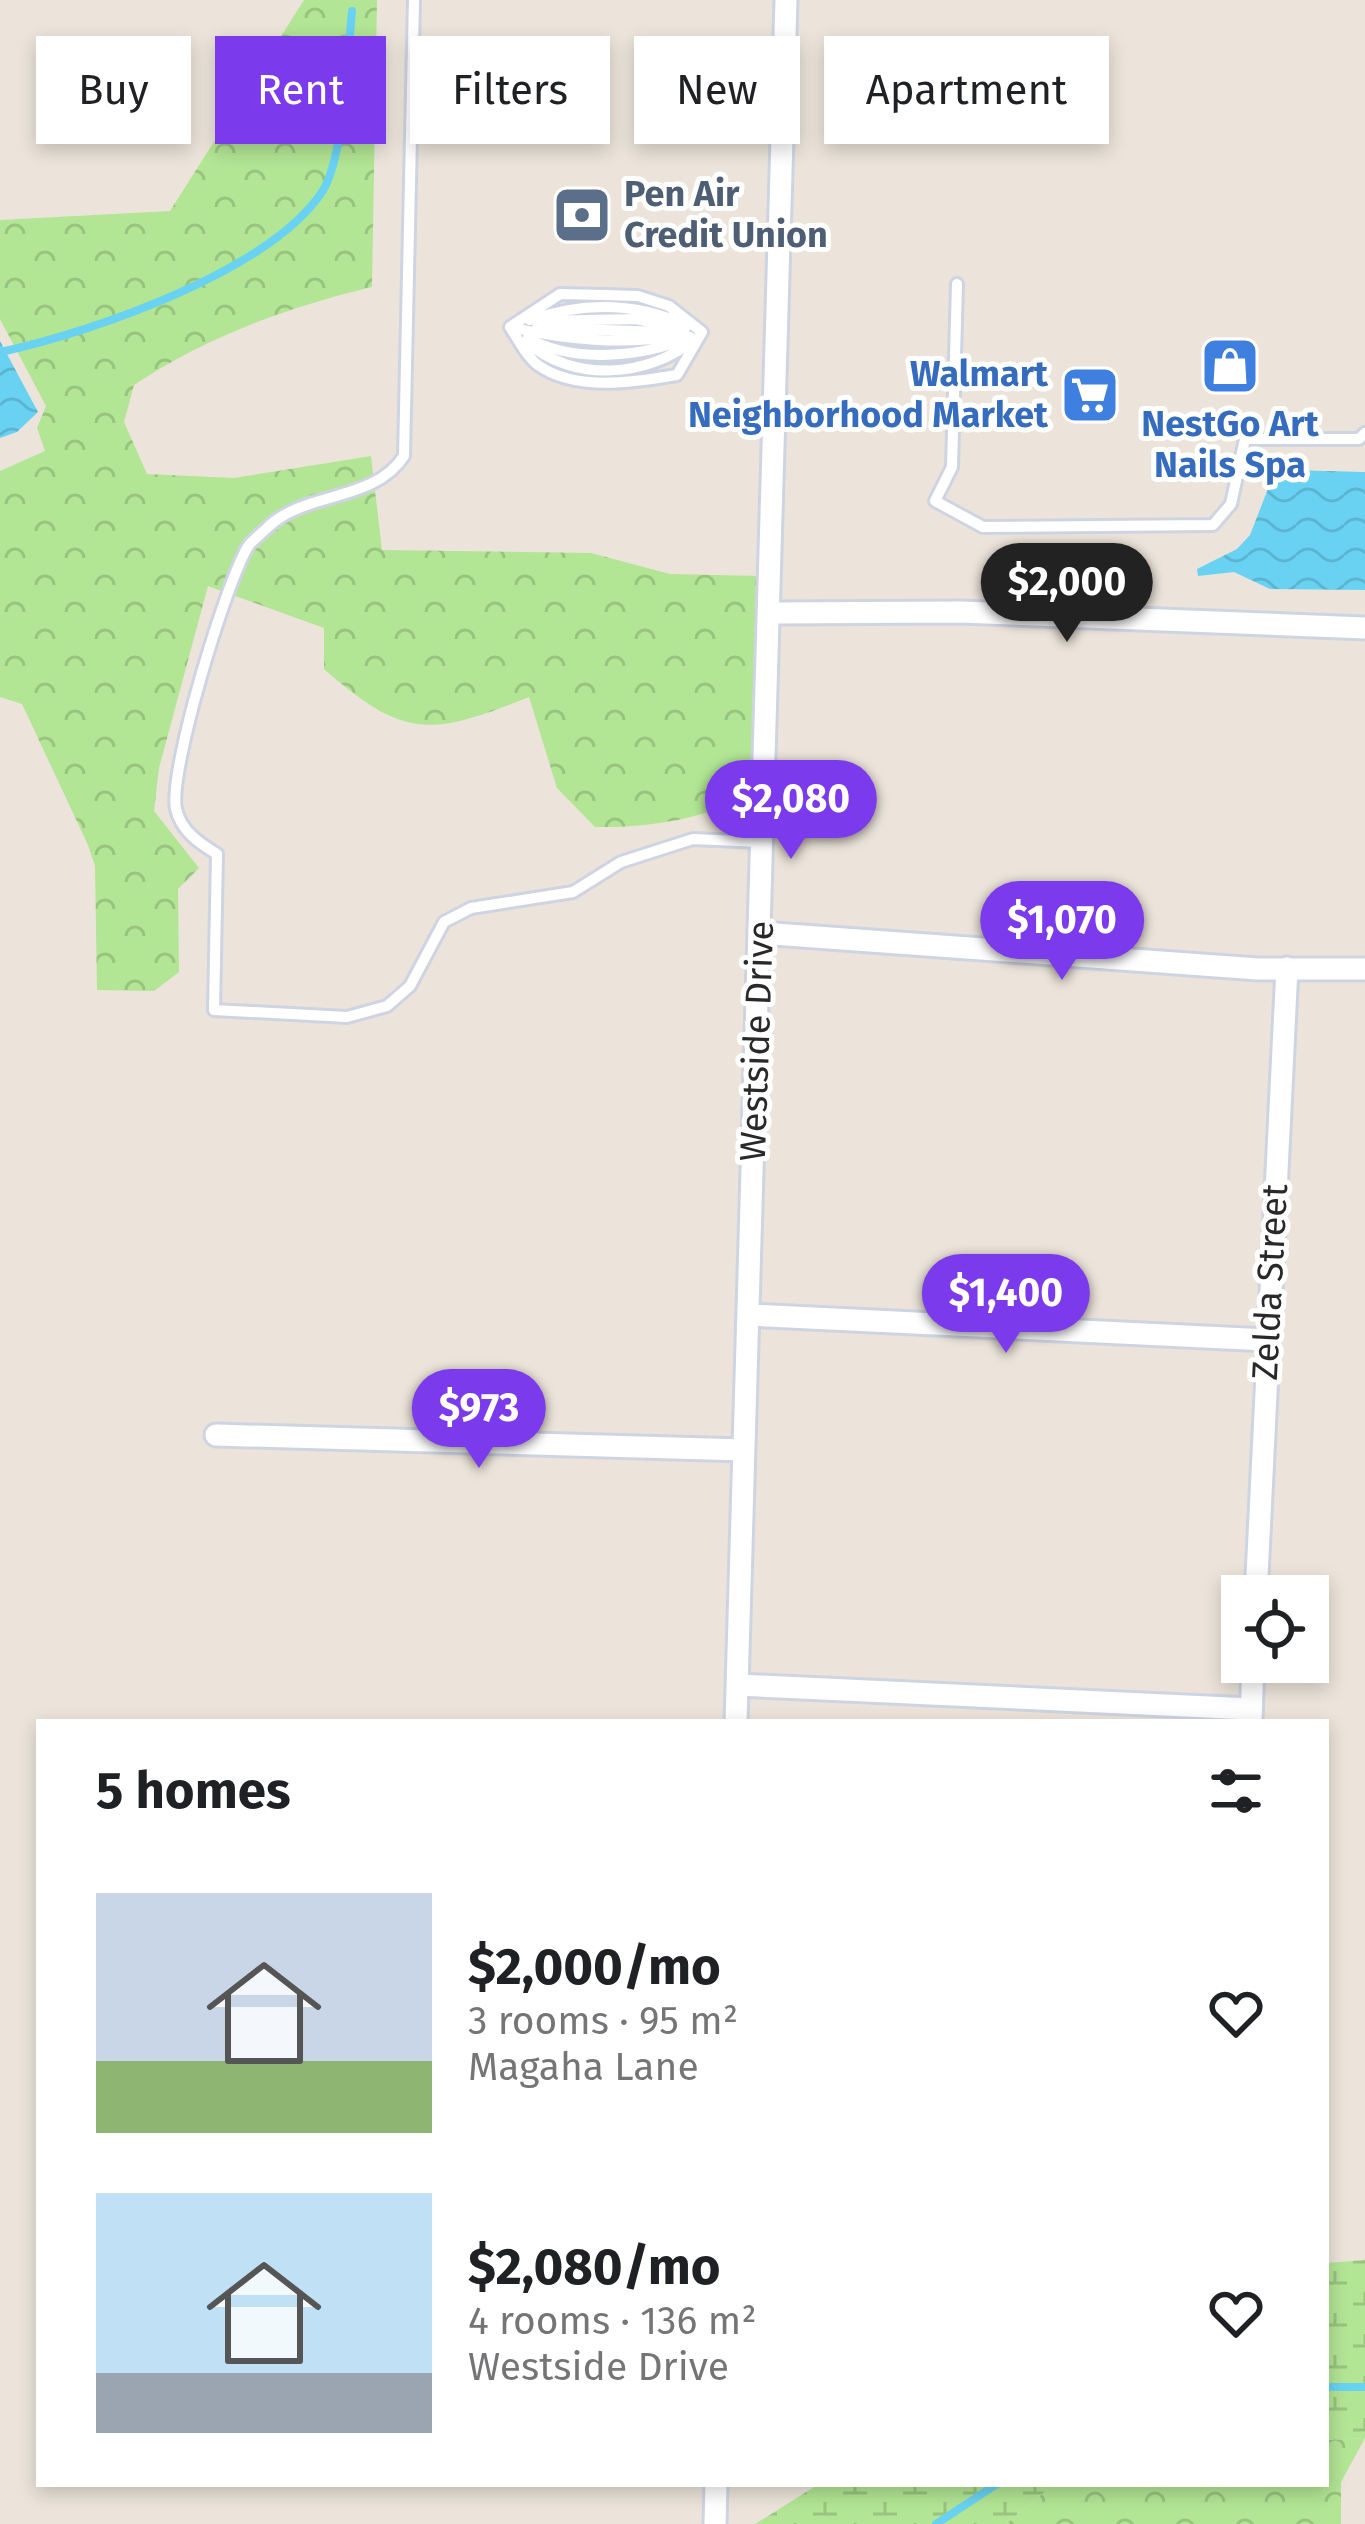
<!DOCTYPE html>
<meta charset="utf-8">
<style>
body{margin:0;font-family:"Fira Sans",sans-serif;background:#f2f2f2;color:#202124;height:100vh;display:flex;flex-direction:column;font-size:45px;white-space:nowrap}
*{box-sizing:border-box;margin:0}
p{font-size:39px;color:#757577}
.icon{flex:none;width:66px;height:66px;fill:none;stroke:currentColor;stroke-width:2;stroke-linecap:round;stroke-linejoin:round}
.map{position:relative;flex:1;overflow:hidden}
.details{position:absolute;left:36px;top:1719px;width:1293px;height:768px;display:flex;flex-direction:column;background:#fff;border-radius:0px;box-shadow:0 6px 18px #0003}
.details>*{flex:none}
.guide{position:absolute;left:36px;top:36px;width:1293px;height:108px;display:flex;gap:24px}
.fabs{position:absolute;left:1221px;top:1575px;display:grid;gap:24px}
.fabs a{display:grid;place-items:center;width:108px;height:108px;border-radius:0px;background:#fff;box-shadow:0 6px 18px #0003;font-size:60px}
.price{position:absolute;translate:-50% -102px;padding:0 27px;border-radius:42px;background:#7c3aed;color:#fff;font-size:39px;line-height:78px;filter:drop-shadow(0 3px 6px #0008)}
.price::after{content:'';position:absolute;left:50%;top:72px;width:36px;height:27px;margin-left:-18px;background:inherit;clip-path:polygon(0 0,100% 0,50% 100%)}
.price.active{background:#222;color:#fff}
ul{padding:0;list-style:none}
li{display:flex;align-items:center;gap:36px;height:300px;padding:0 60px}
li span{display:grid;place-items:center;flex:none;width:336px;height:240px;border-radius:0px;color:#555}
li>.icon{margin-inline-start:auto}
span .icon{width:144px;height:144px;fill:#fffc;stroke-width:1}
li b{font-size:51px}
h2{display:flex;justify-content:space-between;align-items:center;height:144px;padding:0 60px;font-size:51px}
.pill{padding:0 42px;border-radius:0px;background:#fff;box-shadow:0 6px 18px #0003;font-size:42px;line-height:108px}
.pill.active{background:#7c3aed;color:#fff}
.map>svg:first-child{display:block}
.forest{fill:url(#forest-crowns)}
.wetland{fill:url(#wetland-marsh)}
.water{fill:url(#water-waves)}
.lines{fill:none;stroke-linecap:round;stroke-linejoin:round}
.stream{stroke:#69d2f2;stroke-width:8}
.service-casing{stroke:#cfd4e3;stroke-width:16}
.minor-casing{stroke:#cfd4e3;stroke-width:27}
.service{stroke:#fff;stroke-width:10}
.minor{stroke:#fff;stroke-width:21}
.labels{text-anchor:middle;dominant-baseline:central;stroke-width:10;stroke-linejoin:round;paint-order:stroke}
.service-label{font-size:36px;font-weight:bold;fill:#4e5e75;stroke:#fff;text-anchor:start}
.shop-label{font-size:36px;font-weight:bold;fill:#366cbe;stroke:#fff;text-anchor:end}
.street-label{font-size:36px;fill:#292929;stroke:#fff}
</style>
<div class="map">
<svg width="1365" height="2524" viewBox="0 0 1365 2524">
<defs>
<pattern id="forest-crowns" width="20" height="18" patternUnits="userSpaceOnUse" patternTransform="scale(3)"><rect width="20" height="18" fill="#b2e594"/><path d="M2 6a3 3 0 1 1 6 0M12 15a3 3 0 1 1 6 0" fill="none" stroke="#99c480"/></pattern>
<pattern id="wetland-marsh" width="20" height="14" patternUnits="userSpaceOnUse" patternTransform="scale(3)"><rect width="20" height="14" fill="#b2e594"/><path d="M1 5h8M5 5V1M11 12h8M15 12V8" fill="none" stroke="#99c480"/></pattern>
<pattern id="water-waves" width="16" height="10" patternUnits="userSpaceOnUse" patternTransform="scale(3)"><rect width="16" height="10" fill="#69d2f2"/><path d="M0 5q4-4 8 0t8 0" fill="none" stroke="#5bb4d0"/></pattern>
</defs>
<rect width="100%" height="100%" fill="#ece4da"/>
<path class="forest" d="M304,0h73l-5,287c-84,20 -166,50 -238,98l-10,37 23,52 87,4 137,-22 11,94 209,3 79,21 91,2 -12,221c-51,22 -98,31 -154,30l-38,-39 -28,-91c-98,39 -124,43 -205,-28v-41l-116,-42 -49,182 -5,43 45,57 -21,21 1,83 -25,19 -57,-1 -2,-124 -7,-21 -66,-141 -22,-7v-226l45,-20 -8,-23 9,-22 -46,-87v-99l170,-9z
M1365,2438l-24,44v42h-335l48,-40h272v-44z"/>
<path class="wetland" d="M1365,2260v178l-39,2v-177z
M819,2484h235l-48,40h-251z"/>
<path class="water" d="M0,341l38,71 -21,20 -17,6z
M1287,470l78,2v118l-95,-1 -36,-17 -36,4 -1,-7 40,-20 13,-14 23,-59z"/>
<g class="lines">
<path class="stream" d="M5,351c90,-20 264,-80 317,-159 22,-33 26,-139 30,-181
M1326,2387h39
M936,2524l61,-40"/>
<defs>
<path id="service" d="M414,0l-10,456c-30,46 -97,35 -135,70 -6,6 -15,13 -20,19 -22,33 -81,227 -73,264 5,22 23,34 41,45l-3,156 133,7 40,-11 23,-20 34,-64 27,-14 102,-16 48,-30 72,-23 67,3
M957,284l-5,183 -17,34 48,26 230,-2 18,-21 14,-65h114l6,-6
M530,320c52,-18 105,-18 156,5
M543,321l93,-2 49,10
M510,327c8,12 17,30 28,38 37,27 98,17 139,10l25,-43
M510,327l50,-33 43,1 35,1 31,10 33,26
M510,327c60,14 113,18 174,8
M537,328l131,4
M528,338c46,26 115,19 162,-1
M526,341c45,42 124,37 168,-2"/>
<path id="minor" d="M772,613l189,-1 404,16
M760,933l498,36h107
M749,1315l518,25
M216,1435l528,15
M1256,1596l31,-628
M738,1685l513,24
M1251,1721l2,-59
M736,1722l50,-1722
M715,2524l1,-40"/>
</defs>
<use href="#service" class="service-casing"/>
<use href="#minor" class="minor-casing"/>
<use href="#service" class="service"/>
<use href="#minor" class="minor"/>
</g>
<defs>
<symbol id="bank-square" viewBox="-11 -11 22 22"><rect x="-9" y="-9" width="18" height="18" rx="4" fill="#5c6f8a" stroke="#fff"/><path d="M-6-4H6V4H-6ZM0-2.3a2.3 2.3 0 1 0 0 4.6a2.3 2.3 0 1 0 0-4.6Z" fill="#fff"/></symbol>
<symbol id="shop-square" viewBox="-11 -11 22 22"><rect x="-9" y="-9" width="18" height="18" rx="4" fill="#3f7fe0" stroke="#fff"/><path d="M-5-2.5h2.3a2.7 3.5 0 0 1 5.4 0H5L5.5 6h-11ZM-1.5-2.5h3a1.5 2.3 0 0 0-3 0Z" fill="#fff"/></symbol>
<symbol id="supermarket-square" viewBox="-11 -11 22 22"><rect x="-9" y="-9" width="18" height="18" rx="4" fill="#3f7fe0" stroke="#fff"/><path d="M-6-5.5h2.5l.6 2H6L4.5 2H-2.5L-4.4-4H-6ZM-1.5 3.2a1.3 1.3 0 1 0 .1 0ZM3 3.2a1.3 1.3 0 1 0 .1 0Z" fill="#fff"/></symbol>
</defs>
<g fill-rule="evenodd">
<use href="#bank-square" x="549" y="182" width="66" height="66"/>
<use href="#shop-square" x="1197" y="333" width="66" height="66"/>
<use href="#supermarket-square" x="1057" y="362" width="66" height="66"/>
</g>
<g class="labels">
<g class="service-label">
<text x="624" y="194">Pen Air<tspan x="624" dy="41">Credit Union</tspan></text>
</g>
<g class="shop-label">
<text x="1048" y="374">Walmart<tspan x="1048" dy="41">Neighborhood Market</tspan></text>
<text x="1230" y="424" text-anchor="middle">NestGo Art<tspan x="1230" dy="41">Nails Spa</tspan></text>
</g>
<g class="street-label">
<text transform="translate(757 1041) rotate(-88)">Westside Drive</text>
<text transform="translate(1270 1282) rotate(-87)">Zelda Street</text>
</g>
</g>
</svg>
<div class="fabs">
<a><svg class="icon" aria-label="locate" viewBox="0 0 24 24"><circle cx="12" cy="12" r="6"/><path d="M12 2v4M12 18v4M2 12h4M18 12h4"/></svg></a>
</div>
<b class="price active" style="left:1067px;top:645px">$2,000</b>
<b class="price" style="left:791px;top:862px">$2,080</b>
<b class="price" style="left:1062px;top:983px">$1,070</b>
<b class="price" style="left:1006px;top:1356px">$1,400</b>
<b class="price" style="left:479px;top:1471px">$973</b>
<div class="guide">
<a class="pill">Buy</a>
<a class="pill active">Rent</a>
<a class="pill">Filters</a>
<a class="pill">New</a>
<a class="pill">Apartment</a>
</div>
<section class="details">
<h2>5 homes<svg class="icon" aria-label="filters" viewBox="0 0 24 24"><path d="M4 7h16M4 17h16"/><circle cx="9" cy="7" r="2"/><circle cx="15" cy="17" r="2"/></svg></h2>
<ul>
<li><span style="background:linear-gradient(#c9d6e8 70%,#8fb573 0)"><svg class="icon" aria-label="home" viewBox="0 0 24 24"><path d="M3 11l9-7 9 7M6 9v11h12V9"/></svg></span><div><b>$2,000/mo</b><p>3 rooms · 95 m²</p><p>Magaha Lane</p></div><svg class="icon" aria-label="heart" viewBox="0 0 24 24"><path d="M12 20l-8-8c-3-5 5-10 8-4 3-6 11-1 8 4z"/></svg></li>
<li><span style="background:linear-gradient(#bfe0f5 75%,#9aa5b1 0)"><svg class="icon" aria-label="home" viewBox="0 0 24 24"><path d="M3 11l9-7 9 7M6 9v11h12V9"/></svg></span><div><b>$2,080/mo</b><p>4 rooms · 136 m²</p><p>Westside Drive</p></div><svg class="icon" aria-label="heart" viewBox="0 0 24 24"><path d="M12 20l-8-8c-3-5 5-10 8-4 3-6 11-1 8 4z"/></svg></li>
</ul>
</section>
</div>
